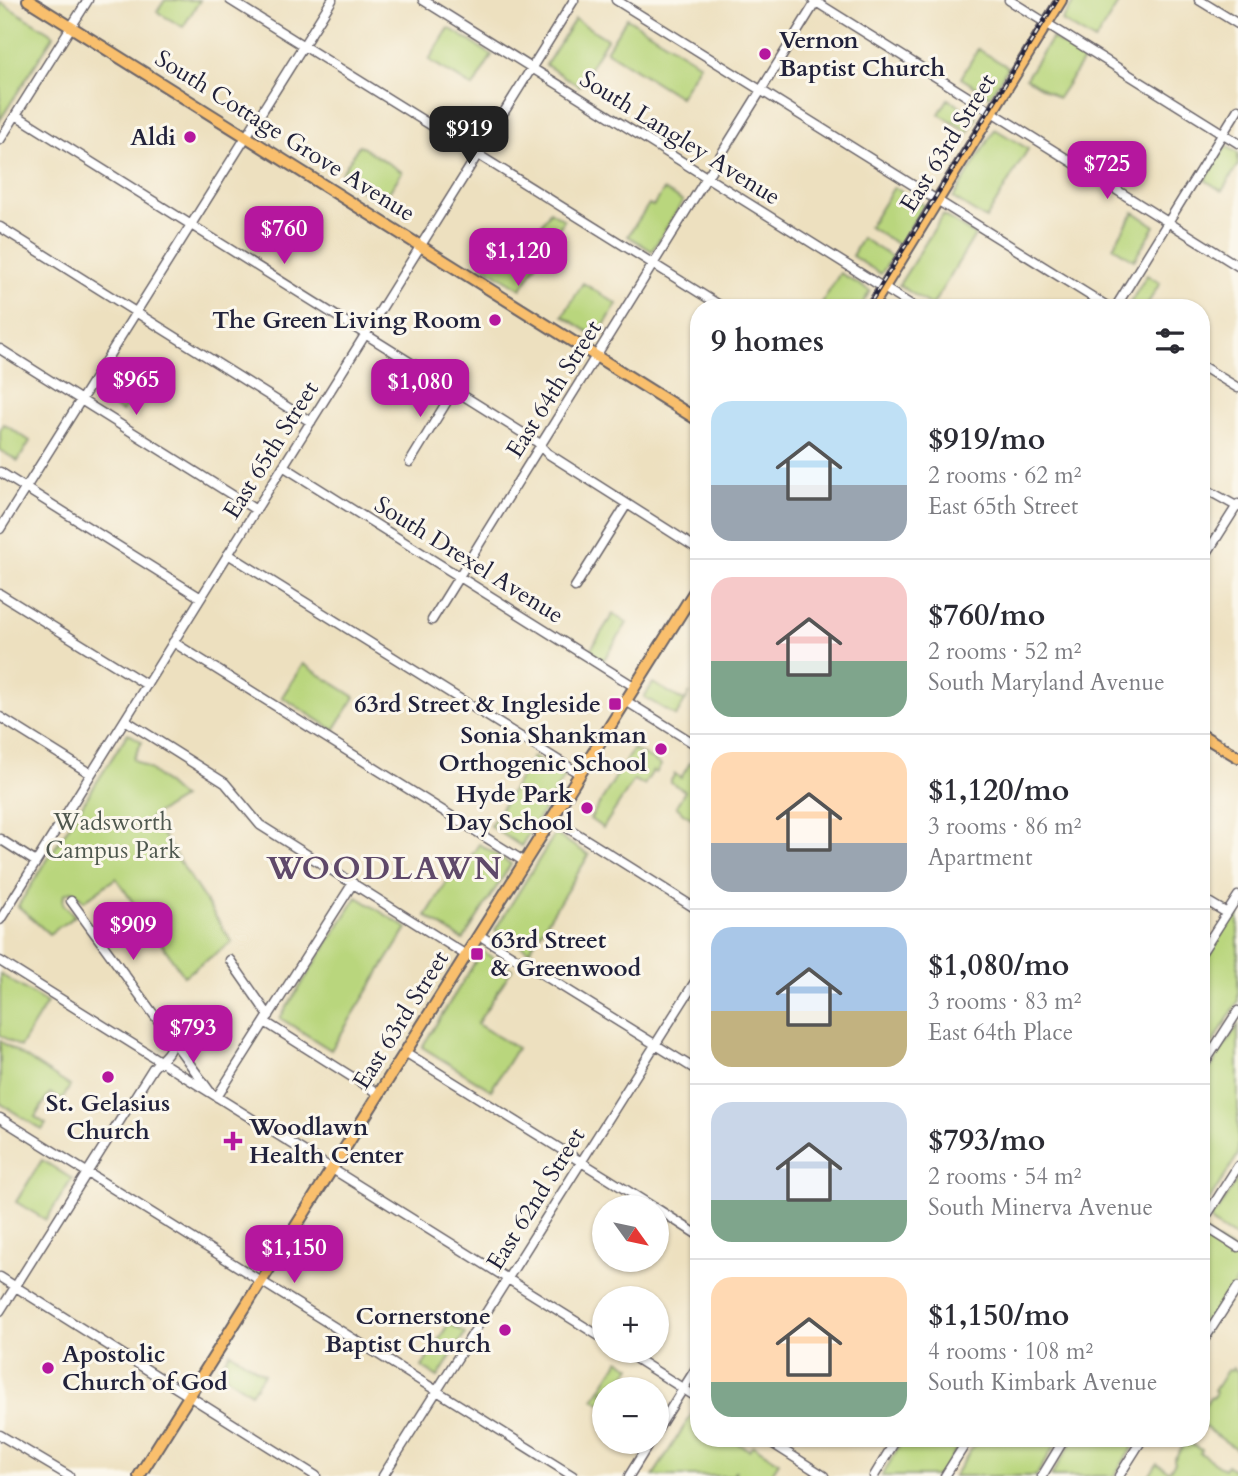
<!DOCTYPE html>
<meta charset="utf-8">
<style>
body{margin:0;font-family:Cardo,serif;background:#f2f2f3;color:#2b2b33;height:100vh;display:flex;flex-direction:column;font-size:26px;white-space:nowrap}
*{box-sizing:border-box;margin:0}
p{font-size:23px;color:#7c7c81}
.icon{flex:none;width:38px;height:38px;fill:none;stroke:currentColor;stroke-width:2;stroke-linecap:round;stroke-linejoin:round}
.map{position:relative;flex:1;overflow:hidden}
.sheet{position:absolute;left:690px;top:299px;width:520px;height:1148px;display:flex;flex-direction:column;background:#fff;border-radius:28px;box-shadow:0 2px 5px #0004}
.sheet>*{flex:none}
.needle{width:46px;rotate:123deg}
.tools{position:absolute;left:592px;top:1195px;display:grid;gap:14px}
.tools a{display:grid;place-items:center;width:77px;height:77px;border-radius:50%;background:#fff;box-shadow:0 2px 5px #0004;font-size:35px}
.price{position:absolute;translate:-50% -60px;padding:0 16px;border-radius:14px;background:#b5179e;color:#fff;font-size:23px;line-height:46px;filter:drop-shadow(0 2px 4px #0008)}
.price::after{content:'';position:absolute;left:50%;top:42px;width:21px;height:16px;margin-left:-10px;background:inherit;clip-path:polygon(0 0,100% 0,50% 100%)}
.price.current{background:#222;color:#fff}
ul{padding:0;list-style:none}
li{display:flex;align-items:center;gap:21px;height:175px;padding:0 21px}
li+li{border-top:2px solid #e1e1e2}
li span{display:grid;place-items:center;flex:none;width:196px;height:140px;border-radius:21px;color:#555}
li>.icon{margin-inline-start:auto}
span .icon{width:84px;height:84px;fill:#fffc;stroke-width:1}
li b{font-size:30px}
h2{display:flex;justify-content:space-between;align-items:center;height:84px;padding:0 21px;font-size:30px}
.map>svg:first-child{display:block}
.green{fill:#b9d67d;stroke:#6e7c5c;stroke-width:2}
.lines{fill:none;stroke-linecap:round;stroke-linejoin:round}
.minor-casing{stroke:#696469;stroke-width:11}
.major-casing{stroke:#696469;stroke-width:14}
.minor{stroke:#fff;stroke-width:8}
.major{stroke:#f9bf6d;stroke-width:10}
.rail-casing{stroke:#22223b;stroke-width:4.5}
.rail{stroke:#fbf7ec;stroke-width:2;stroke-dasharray:5;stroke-linecap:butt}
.poi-dot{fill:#b5179e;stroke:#fbf7ec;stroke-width:2.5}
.labels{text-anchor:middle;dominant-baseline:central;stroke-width:6;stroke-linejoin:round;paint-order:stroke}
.poi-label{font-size:24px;font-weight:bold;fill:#22223b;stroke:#fbf7ec;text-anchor:end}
.street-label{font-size:24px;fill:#22223b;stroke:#fbf7ec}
.park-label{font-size:24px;fill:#4f584f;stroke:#fbf7ec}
.district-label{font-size:32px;font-weight:bold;letter-spacing:2px;fill:#5f496a;stroke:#fbf7ec}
</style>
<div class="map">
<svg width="1238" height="1476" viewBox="0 0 1238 1476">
<rect width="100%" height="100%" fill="#fbf7ec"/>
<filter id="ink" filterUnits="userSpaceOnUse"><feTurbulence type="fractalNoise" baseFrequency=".0143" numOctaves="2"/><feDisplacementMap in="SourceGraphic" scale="14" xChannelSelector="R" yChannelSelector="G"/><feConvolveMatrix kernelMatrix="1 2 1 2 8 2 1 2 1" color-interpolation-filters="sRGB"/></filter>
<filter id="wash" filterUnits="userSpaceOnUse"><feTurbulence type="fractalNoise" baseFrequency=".00686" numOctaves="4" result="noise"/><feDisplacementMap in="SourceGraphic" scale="28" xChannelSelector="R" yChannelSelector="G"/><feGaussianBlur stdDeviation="1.57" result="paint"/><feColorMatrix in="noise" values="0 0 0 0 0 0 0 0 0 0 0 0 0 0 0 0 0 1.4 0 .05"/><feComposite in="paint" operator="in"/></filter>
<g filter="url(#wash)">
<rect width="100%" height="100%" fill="#ede0bf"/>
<path class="green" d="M165,0h35l-17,27 -26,-15z
M1075,0h45l-25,41 -33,-20z
M0,2l54,33 -54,85z
M627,18l73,46 -20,33 -74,-46z
M575,19l32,20 -28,47 -33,-21z
M449,28l43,27 -19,32 -44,-27z
M1052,38l32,21 -26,39 -32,-20z
M978,49l30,18 -18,29 -29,-18z
M948,99l29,18 -9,15 -29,-18z
M995,129l33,20 -42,70 -33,-21z
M359,145l43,27 -20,31 -42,-27z
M1226,146l12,7v12l-16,26 -17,-11z
M894,187l30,18 -25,40 -30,-18z
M664,190l19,11 -31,50 -24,-15 21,-32 4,2z
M550,211l14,9 -43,69 -39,-24 20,-31 25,15z
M1134,212l21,14 -21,34 -21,-13z
M943,215l32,20 -43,71 -33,-21z
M862,238l30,19 -11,17 -29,-18z
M840,273l30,18 -10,17h-41z
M1147,275l13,8 -15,25h-18z
M583,283l34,21 -20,33 -34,-21z
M117,363l25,16 -20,33 -26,-16z
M4,424l26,17 -12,20 -18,-11v-20z
M613,614l14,9 -24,38 -14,-9z
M303,664l52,33 -21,33 -52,-33z
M653,683l31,18 6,-8 -14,23 -32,-19z
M128,733l14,9 -9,17 18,11 31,28 -31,19 81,125 -48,34 -68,-98 -32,23 -11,-10 -9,3 -1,10 12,12 -26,18 -31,-28z
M633,749l28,16 -5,8 -3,-2 -9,14 -10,-5 -31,48 -13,-9z
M533,757l32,19 -44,70 -31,-20z
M690,763l8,5v54l-15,-9 -7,-7 9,-15 -15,-9 5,-8 6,4z
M555,834l34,21 -60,96 -34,-21z
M479,844l32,20 -48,76 -37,-24 24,-39 6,3z
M357,897l50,31 -76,122 -51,-32z
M1238,907v95l-37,60v-95z
M482,951l30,18 -35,55 40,24 -26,42 -69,-43z
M0,974l47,29 -27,44 -20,-12z
M1238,1025v130l-33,52 1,3 -5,5 -1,-130z
M0,1041l70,45 -8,14 -12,-7 -15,24 11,7 -4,6 -42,-27z
M42,1160l30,19 -26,41 -30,-18z
M1238,1178v61l-26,-16 -2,-5 2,-4 4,-1z
M1203,1232l35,21v26l-37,60 -1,-105z
M449,1323l16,10 -27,44 -16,-10z
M230,1352l34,22 -13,19 -33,-22z
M619,1360l12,7 -15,22 -12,1v15l-10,-6z
M1233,1367l5,5v78l-35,-24 -2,1v-15l9,-15 3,1 3,-6 -2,-1 14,-22 3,1z
M692,1414l6,4v20l32,1 19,11 4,-5 26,17 -9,14h-36l2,-6 -4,6h-79z
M1188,1438l6,1 -3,5 11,6 -2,3 24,16 3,-4 11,8v3h-89l8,-12 12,7 6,-8 -1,-3z
M903,1439v-1l60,1 -23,37h-58z
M978,1439v-1l81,1 -23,37h-82z
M1074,1439v-1l64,1 -24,37h-63z"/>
</g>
<g filter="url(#ink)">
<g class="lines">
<defs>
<path id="minor" d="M230,0l494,308
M423,0l493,308
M616,0l494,308
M813,0l425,266
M1009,0l229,143
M1199,0l39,24
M16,115l521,327 10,11 151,96
M0,140l88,-140
M0,227l311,195
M1115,308l123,-199
M0,349l256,161
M1200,365l38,23
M410,462l44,-72
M283,466l352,221
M0,472l201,126
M1200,486l38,21
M0,529l332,-529
M228,554l352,220
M1200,564l38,-60
M575,587l52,-83
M0,594l147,91
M432,620l385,-620
M173,642l352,220
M626,701l72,45
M0,717l91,57
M125,720l100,63 35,42 206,130
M552,818l146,92
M0,839l36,23
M1200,897l27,16
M71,901l140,192
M0,920l574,-920
M479,935l219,136
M1200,955l38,-59
M230,960l39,56
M0,961l604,378
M265,1022l114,72
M405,1052l250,156
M1200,1070l38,-59
M217,1097l136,-214
M0,1118l573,358
M656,1208l42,27
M1200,1223l38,24
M1200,1226l38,-60
M0,1277l316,199
M0,1311l153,-243c9,-10 19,-15 19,-29
M1200,1346l38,-59
M624,1351l74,47
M656,1432l42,-67
M0,1435l69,41
M764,1438l60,38
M383,1476l315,-499
M629,1476l21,-34
M874,1476l23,-38
M945,1476l24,-38
M1042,1476l23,-38
M1119,1476l24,-38"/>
<path id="major" d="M28,0l670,420
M871,308l190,-308
M1200,734l38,23
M139,1476l559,-890"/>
</defs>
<use href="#minor" class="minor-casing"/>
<use href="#major" class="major-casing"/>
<use href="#minor" class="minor"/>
<use href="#major" class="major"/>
<defs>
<path id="rail" d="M867,308l190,-308"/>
</defs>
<use href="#rail" class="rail-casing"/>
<use href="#rail" class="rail"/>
</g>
</g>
<g class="poi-dot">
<circle cx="765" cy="54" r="7"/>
<circle cx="190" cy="137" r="7"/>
<circle cx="495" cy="320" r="7"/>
<rect x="608" y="697" width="14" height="14" rx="3.5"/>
<circle cx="661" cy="749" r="7"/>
<circle cx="587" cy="808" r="7"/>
<rect x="470" y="947" width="14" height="14" rx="3.5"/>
<circle cx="108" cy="1077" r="7"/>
<path d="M229.5 1130.5h7v7h7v7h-7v7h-7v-7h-7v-7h7z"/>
<circle cx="505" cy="1330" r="7"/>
<circle cx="48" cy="1368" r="7"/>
</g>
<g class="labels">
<g class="poi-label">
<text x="779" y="40" text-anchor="start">Vernon<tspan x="779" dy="28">Baptist Church</tspan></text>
<text x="176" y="137">Aldi</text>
<text x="481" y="320">The Green Living Room</text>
<text x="601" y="704">63rd Street &amp; Ingleside</text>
<text x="647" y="735">Sonia Shankman<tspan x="647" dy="28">Orthogenic School</tspan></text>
<text x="573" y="794">Hyde Park<tspan x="573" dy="28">Day School</tspan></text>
<text x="491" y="940" text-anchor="start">63rd Street<tspan x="491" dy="28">&amp; Greenwood</tspan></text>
<text x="108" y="1103" text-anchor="middle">St. Gelasius<tspan x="108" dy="28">Church</tspan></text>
<text x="249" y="1127" text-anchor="start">Woodlawn<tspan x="249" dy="28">Health Center</tspan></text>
<text x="491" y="1316">Cornerstone<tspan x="491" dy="28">Baptist Church</tspan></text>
<text x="62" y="1354" text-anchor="start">Apostolic<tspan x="62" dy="28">Church of God</tspan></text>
</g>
<g class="street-label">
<text transform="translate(285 136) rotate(32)">South Cottage Grove Avenue</text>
<text transform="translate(680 138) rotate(32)">South Langley Avenue</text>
<text transform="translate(948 143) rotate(-58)">East 63rd Street</text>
<text transform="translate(554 389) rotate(-58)">East 64th Street</text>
<text transform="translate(271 450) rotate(-58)">East 65th Street</text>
<text transform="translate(469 560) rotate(32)">South Drexel Avenue</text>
<text transform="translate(401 1020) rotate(-58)">East 63rd Street</text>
<text transform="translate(536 1199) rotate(-58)">East 62nd Street</text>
</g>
<g class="park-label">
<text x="113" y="822">Wadsworth<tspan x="113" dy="28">Campus Park</tspan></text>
</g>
<g class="district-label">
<text x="385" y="869">WOODLAWN</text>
</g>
</g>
</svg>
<div class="tools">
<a><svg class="needle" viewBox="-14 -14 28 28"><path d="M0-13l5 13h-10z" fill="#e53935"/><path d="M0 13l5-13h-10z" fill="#7c7c81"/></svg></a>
<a>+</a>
<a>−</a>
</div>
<b class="price current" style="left:469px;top:166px">$919</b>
<b class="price" style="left:1107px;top:201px">$725</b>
<b class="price" style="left:284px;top:266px">$760</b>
<b class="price" style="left:518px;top:288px">$1,120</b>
<b class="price" style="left:136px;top:417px">$965</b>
<b class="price" style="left:420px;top:419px">$1,080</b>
<b class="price" style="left:133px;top:962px">$909</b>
<b class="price" style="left:193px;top:1065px">$793</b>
<b class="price" style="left:294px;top:1285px">$1,150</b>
<section class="sheet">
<h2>9 homes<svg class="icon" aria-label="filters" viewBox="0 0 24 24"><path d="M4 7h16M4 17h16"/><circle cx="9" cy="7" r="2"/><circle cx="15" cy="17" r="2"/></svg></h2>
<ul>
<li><span style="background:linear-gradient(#bfe0f5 60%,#9aa5b1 0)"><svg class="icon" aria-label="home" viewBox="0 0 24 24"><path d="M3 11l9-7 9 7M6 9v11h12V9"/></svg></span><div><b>$919/mo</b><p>2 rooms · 62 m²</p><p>East 65th Street</p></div></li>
<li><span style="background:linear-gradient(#f6c9c9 60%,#7fa58c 0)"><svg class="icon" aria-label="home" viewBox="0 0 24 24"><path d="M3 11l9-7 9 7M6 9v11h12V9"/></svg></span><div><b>$760/mo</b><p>2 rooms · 52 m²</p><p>South Maryland Avenue</p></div></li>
<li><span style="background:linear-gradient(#ffd9b3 65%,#9aa5b1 0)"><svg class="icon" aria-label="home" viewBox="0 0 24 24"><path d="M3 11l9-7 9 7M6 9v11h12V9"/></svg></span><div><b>$1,120/mo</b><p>3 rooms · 86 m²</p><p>Apartment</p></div></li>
<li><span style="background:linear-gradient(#a9c7e8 60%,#c2b280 0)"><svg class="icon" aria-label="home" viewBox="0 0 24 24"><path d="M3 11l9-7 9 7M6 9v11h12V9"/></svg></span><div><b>$1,080/mo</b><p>3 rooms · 83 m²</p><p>East 64th Place</p></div></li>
<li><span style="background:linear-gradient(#c9d6e8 70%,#7fa58c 0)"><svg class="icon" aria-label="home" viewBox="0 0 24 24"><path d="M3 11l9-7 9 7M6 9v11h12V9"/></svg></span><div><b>$793/mo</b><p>2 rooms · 54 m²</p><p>South Minerva Avenue</p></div></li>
<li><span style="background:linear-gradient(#ffd9b3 75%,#7fa58c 0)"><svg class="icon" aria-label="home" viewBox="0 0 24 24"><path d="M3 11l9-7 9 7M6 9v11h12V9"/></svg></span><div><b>$1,150/mo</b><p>4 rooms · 108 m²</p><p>South Kimbark Avenue</p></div></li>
</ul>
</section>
</div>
